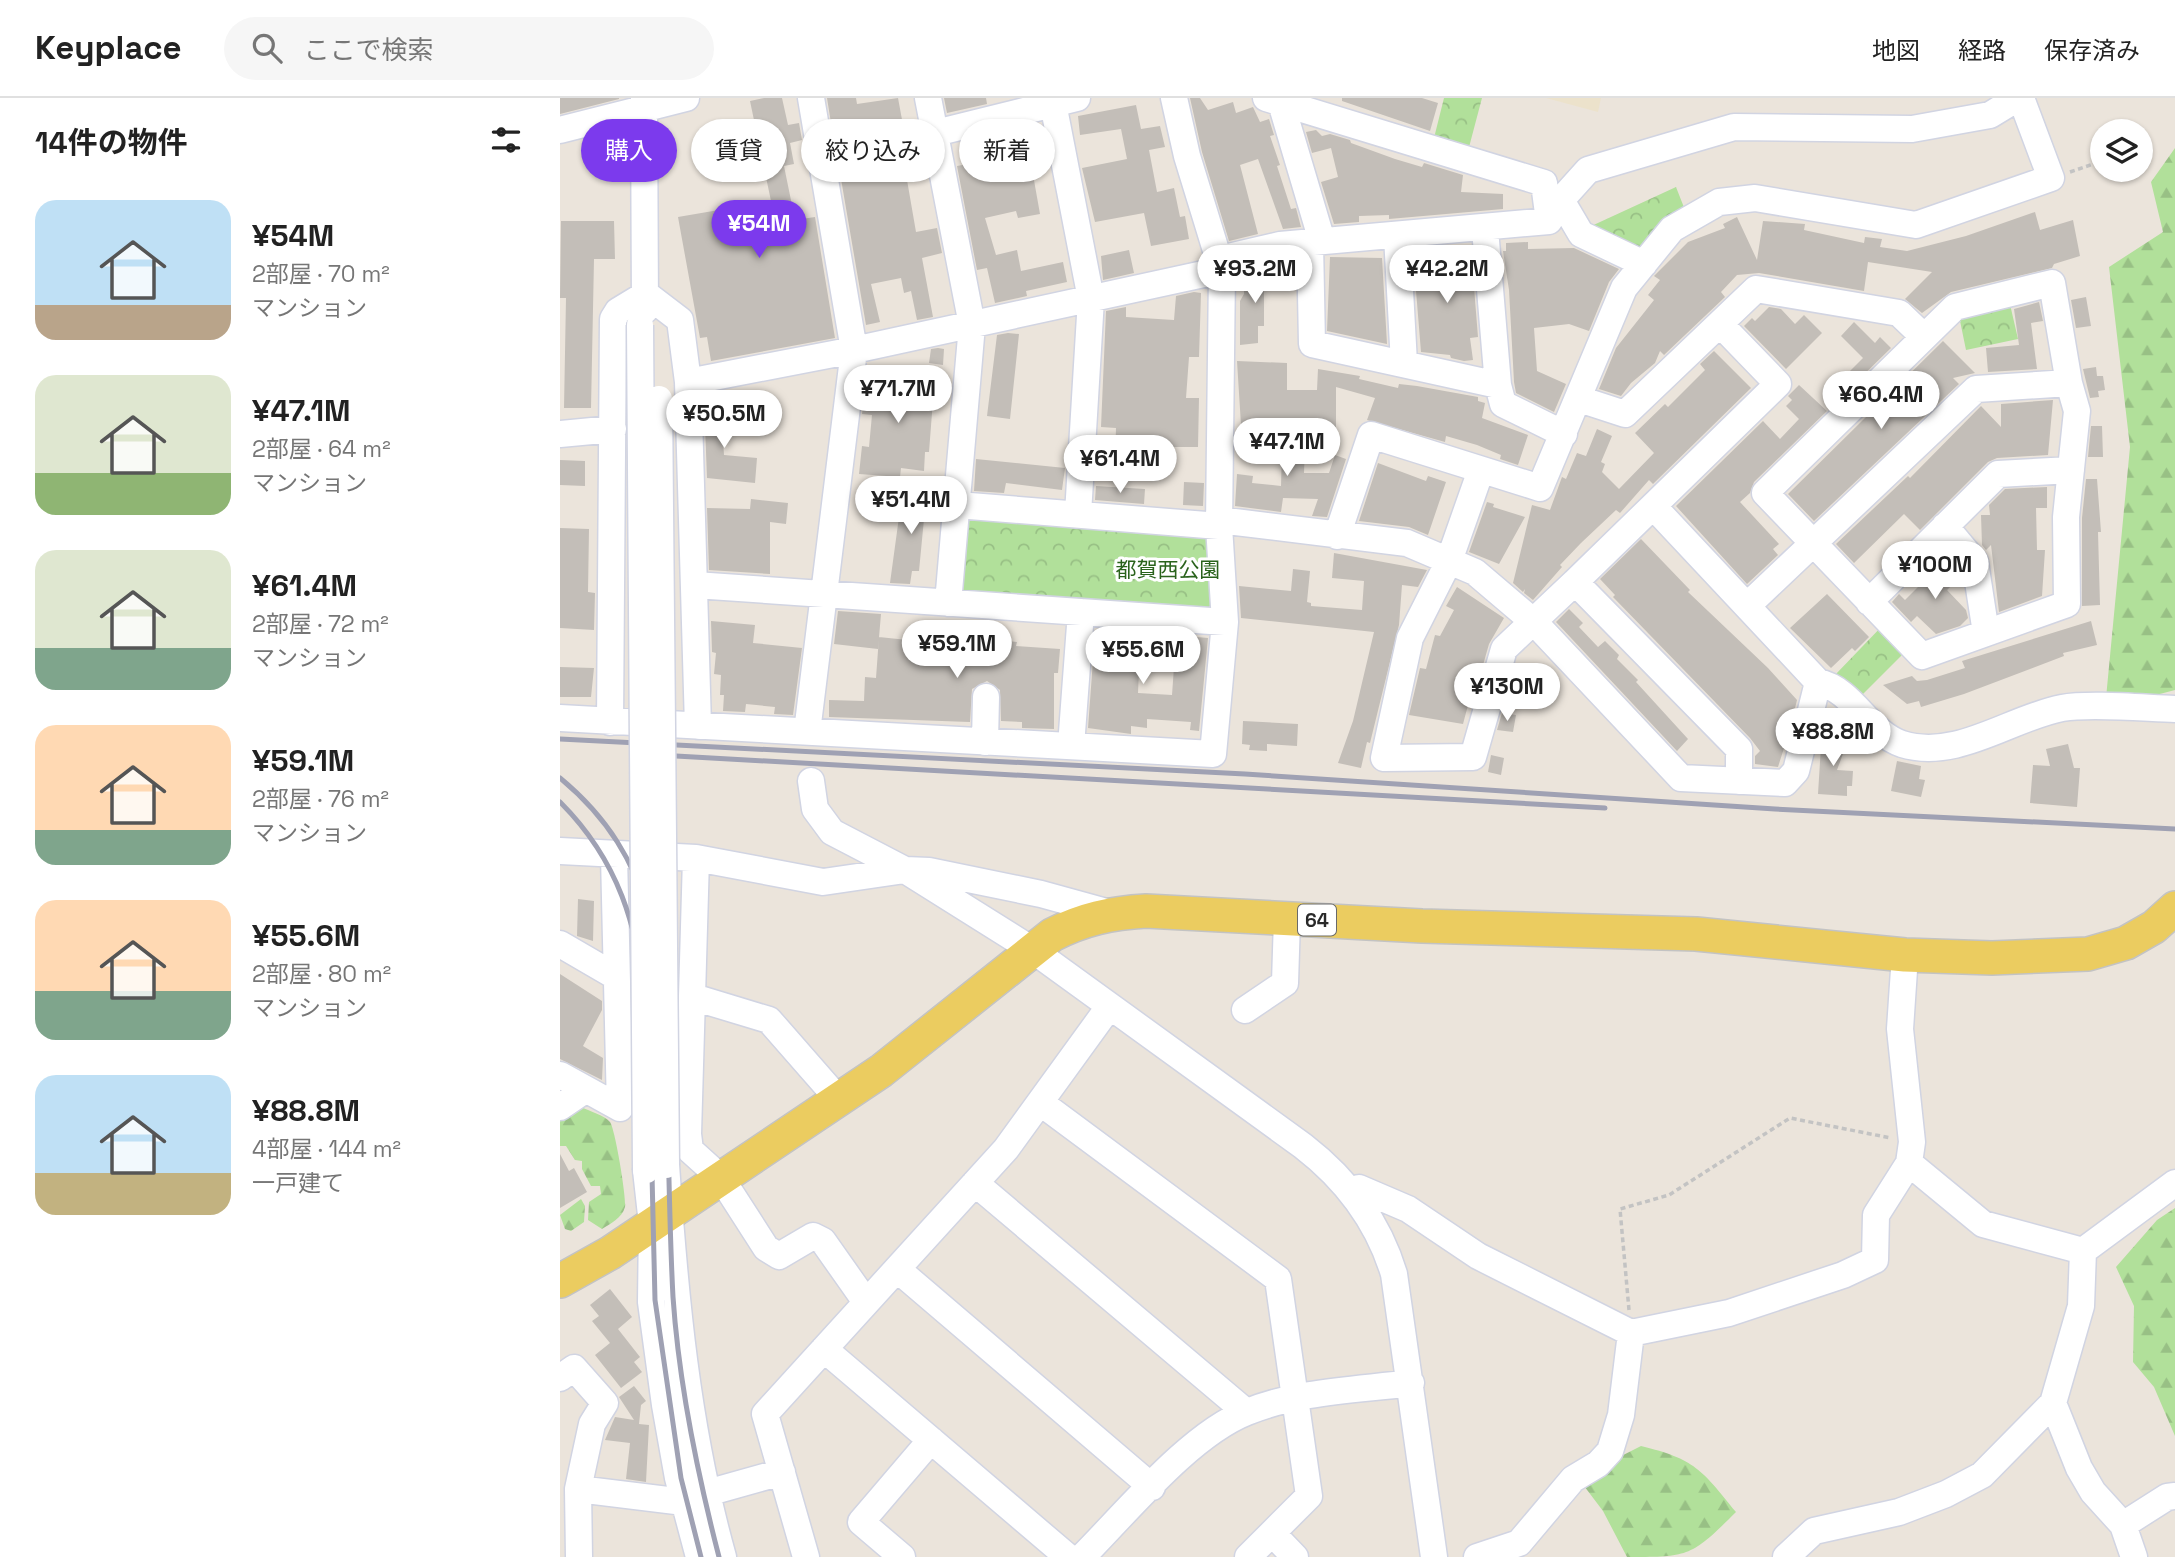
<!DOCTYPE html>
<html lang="ja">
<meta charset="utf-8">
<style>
body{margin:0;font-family:"Space Grotesk","Noto Sans JP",sans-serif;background:#f6f6f6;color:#222;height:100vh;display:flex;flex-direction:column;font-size:26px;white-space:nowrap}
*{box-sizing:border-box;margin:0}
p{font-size:23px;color:#767676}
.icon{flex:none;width:38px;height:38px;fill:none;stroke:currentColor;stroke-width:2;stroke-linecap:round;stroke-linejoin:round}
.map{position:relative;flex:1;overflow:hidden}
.side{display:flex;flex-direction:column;background:#fff;width:560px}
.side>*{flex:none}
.hud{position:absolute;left:21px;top:21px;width:665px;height:63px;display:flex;gap:14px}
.fabs{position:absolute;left:1530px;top:21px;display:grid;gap:14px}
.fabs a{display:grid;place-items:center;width:63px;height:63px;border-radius:50%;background:#fff;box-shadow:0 2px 5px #0004;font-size:35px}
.price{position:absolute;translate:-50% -60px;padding:0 16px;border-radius:24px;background:#fff;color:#222;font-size:23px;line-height:46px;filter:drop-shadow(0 2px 4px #0008)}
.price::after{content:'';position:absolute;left:50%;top:42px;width:21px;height:16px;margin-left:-10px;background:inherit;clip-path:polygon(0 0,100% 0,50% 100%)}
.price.selected{background:#7c3aed;color:#fff}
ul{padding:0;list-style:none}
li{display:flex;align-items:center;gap:21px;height:175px;padding:0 35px}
li span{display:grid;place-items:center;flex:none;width:196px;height:140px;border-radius:21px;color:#555}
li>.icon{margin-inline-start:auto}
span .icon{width:84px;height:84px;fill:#fffc;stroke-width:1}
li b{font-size:30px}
h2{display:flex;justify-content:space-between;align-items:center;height:84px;padding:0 35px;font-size:30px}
.tag{padding:0 24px;border-radius:32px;background:#fff;box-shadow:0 2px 5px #0004;font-size:24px;line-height:63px}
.tag.selected{background:#7c3aed;color:#fff}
header{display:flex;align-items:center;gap:42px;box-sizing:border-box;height:98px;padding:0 35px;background:#fff;border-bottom:2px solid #e0e0e0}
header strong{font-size:33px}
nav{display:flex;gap:38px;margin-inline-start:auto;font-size:24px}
.search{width:490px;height:63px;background:#f6f6f6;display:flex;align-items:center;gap:18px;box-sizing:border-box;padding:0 24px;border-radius:38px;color:#767676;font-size:26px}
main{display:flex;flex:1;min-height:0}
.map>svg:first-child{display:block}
.education{fill:#ece2cb}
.forest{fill:url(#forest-firs)}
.park{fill:url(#park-crowns)}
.building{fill:#c3beb8}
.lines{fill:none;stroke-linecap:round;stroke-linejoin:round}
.minor-casing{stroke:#d1d4e2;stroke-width:29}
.major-casing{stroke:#c3c3c3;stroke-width:36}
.path{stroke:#c3c3c3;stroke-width:3.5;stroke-dasharray:5 3.5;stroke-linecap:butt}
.minor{stroke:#fff;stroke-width:26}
.major{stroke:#ebcc60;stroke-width:33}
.rail{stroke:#9fa1b3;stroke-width:5}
.minor-bridge-casing{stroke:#d1d4e2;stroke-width:29;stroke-linecap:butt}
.minor-bridge{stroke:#fff;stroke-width:26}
.labels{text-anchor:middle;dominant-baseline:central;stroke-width:6;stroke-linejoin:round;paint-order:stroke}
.shield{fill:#fff;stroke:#696969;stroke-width:2}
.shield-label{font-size:19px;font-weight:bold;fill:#292929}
.park-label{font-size:21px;fill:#2a631c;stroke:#fff}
</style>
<header>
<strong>Keyplace</strong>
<div class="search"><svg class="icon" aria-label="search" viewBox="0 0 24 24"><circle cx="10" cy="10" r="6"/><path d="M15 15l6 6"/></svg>ここで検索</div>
<nav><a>地図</a><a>経路</a><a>保存済み</a></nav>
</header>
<main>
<section class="side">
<h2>14件の物件<svg class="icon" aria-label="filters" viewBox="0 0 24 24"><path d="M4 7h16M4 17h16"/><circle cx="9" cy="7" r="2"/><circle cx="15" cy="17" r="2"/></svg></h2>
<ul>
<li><span style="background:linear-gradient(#bfe0f5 75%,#b9a48a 0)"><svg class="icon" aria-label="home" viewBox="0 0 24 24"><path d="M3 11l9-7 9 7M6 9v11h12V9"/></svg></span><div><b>¥54M</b><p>2部屋 · 70 m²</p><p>マンション</p></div></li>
<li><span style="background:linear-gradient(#dfe7d0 70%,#8fb573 0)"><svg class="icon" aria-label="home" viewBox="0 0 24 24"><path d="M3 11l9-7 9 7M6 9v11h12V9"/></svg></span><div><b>¥47.1M</b><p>2部屋 · 64 m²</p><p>マンション</p></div></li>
<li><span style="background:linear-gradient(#dfe7d0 70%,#7fa58c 0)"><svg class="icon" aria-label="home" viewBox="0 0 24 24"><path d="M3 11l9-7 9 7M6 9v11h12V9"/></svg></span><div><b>¥61.4M</b><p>2部屋 · 72 m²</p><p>マンション</p></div></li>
<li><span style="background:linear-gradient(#ffd9b3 75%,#7fa58c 0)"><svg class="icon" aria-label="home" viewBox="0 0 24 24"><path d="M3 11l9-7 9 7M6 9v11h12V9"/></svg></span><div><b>¥59.1M</b><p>2部屋 · 76 m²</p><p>マンション</p></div></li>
<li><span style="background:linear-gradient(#ffd9b3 65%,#7fa58c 0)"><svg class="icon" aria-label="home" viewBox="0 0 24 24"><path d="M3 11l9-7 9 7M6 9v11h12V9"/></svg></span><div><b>¥55.6M</b><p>2部屋 · 80 m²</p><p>マンション</p></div></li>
<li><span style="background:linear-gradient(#bfe0f5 70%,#c2b280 0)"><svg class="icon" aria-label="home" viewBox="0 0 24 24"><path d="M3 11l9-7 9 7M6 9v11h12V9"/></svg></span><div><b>¥88.8M</b><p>4部屋 · 144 m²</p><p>一戸建て</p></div></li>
</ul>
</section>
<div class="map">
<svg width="1615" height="1459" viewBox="0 0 1615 1459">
<defs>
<pattern id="forest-firs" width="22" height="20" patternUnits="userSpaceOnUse" patternTransform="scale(1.75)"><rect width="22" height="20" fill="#b1e09a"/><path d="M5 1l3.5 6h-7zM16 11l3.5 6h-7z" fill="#98c085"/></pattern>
<pattern id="park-crowns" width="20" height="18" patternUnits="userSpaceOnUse" patternTransform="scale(1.75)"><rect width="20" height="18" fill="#b1e09a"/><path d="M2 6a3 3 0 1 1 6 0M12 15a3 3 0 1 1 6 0" fill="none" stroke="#98c085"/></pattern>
</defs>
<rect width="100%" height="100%" fill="#ebe4db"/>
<path class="education" d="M986,0h55l-3,14z"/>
<path class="forest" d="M1615,50v542l-38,10 -31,-2 24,-251 -21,-180 54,-35 -12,-50z
M21,1009c8,4 23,8 29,15 5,6 17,78 15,85 -3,11 -15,17 -23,22l-14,-9 1,-18 12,-8 -1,-8h-9l-9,-17v-8l-7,-1 -9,-14h-6v-25z
M21,1101l4,7 -1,16 -13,9 -6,-2 -5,-14z
M1615,1110v228l-21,-49 -21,-25 1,-56 -18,-39 41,-47z
M1081,1348c54,13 61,24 95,66 -45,45 -47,45 -109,45l-24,-46 -25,-33z"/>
<path class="park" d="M884,0h38l-14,53 -35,-9z
M1116,89l9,23 -38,35 -9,3 -51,-20z
M1449,202l9,39 -52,11 -8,-39z
M402,421l244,10 11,86 -257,-19z
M1325,525l24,25 -48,48 -26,-21z"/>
<path class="building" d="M0,0h59v1l-59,15z
M204,0h18l6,27 11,-2 3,17 -12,3 4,21 -10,2 11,54 20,-3 20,121 -124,23 -4,-24 -7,1 -22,-121 93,-16 -21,-100z
M267,0h29l1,6 41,-6 5,27 -69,17z
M384,0h42l1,6 -40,9z
M630,0h10l8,12 25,-8 3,11 17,-6 7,15 9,-3 5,16 -4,1 10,29 -3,1 14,43 5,-1 5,19 -18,2 -25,-70 -18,6 18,69 -29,7 -27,-89z
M782,0h80l16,5 -8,28 -88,-30z
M576,7l5,24 19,-3 5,21 -16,3 8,42 17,-4 6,29 5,-1 4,23 -38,7 -7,-33 -49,9 -13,-54 45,-9 -6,-30 -41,6 -2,-19z
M477,30l6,20 -14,4 11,62 -22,4 -2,-7 -31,7 11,37 21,-5 4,21 42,-9 4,20 -41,9 1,5 -32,7 -8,-35 -10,2 -20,-104 51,-9 -6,-19z
M756,32l6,6 8,-2 20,6 1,3 44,16 27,8 2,-4 39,12 -2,17 42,2v15l-114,10v-4l-30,1v6l-25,2 -13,-42 17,-5 -7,-29 -19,5 -6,-21z
M359,58l4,22 -16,2 9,52 21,-4 5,25 -20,5 11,59 -16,3 -6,-29 -7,2 -3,-15 -30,6 9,38 -14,3 -26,-152z
M1475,114l5,18 33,-10 7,36 -26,8 -2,4 -101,24 -29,21 -17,-14 27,-27 -64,-10 -4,29 -105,-18 -22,2 -16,17 4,5 -61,58 -4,-4 -5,12 -24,20 -10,13 -22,-7 17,-41 38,-48 -6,-5 12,-15 -6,-4 34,-34 37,-14 -2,-4 14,-7 20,43 6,-39 42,3 -1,6 60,13 1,-6 17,2 -2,8 27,4 59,-15z
M1,123h53l1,38h-21l-3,149h-27l2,-110h-6z
M968,144v7l46,-1 45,21 -10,13 -20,49 -20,-7 -35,4 3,43 29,13 -12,28 -38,-19 -2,-11 -5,-92 -6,-39h3v-8z
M885,151l26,1 7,87 -8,1 3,22 -9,1 -13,-3 -1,-3 -29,-3 -7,-86 8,-1 -1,-3 24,-2z
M569,152l5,23 -31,7 -2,-24z
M770,159l52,1 5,86 -60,-13z
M684,176h35v17h-15v35h-6v17l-18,2v-44l4,-7z
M634,194l7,1 -2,64h-10l-3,41h13l-1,49h-44l-1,13 -38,-1 1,-31 -15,-1 5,-116 20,-4v10l48,3 2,-24z
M1526,199l5,29 -15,2 -5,-28z
M1479,204l4,19 -12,2 6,46 -49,3 -2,-24 33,-3 -5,-36z
M1209,209l12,2 14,15 9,-9 18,18 -36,36 -42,-43 8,-8 3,3z
M1294,224l21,21 5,-6 11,11 -44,43 -8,-9 24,-24 -22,-22z
M448,235l11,1 -9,85 -23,-3 10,-81z
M1383,243l32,32 -22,5 6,6 -145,137 -26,-27z
M378,250l6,1 -1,16 -14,-2 2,-14z
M1154,253l37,37 -98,96 -4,-4 -29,33 -4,-3 -35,33 -21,22 2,2 -29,33 -9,-7 1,-4 -2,3 -10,-9 19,-78 18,5 12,-33 4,2 11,-26 9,3 11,-27 15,7 -11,26 4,2 -3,8 17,17 35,-36 -19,-20 30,-29 3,3 37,-37 -5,-6z
M677,263l50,2v27h30l1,-21 42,7 -1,3 39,9 1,-4 18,2 61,11v4l7,2 -3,15 46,17 -10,30 -18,-6 1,-4 -24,-10 -31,-9 -1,6 -78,-22 8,-22 -39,-11v40l-95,-2z
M1536,269l1,9h6l2,14 -7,1 1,6 -9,1 -7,-29z
M355,270l25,3 -1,16h-5l-5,65h-4l-1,19 -23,-3 -1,9 -41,-3 3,-28 7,1 3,-32 -10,-1 5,-41 12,1 -1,16 34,3z
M1239,287l28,26 -73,71 -4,11 -10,9 39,42 -6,5 5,6 -31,29 -71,-78 87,-85 17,18 19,-20 -13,-13 6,-6 -4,-4z
M160,300l4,57 33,3 -2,25 -48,-5 -3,-79z
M1493,302l-5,55 -51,3 -9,4 -68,68 -16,-16 -50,49 -18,-19 72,-68 2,2 71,-72 20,21v-23z
M680,328l65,20 -1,27h25l6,-18 11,4 -19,58 -15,-1 6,-17 -35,-1 -2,14 -46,-6 2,-32 16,2 -1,7 29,3 1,-37 -42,-1z
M1531,328h11l1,31h-15z
M416,361l89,9 -3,22 -56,-7 -2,10 -30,-2z
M0,362l25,1v25l-25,-1z
M818,365l48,18 2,-5 18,6 -18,53 -19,-8 -50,-6z
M1526,381h11l4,53h-3l2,73 -18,1v-88z
M624,384l20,1 -1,23 -20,-1z
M536,388l49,3 -1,15 -49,-4z
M1487,389v21h-11l1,42h8l-3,46 -43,16 -8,-67 -5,5 -4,-5 -1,-30h9l-1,-10 16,-16z
M342,397l34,3 -2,22 -10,-1 -5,52h-7l-2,13 -20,-1z
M191,401l37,4 -2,21 -16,-2v52l-61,-4 -2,-62 43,1z
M927,404l7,2 -1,3 32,10 -26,47 -30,-12z
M0,430l29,1 -1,63 7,1 -1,37 -34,-2z
M1081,441l49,51 -2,2 80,76 29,32 -2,8 -11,11 7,7 -13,41 -23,-3v-8l5,-5 -10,-13 -137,-141 2,-2 -15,-16z
M774,455l93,17 -9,17 -16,-2 -3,40 -29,118 -3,-1 -6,26 -23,-5 15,-42 21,-89 -133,-14 -2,-32 52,5 2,-22 17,2 -3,31 4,1v3l51,4 2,-29 -32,-3z
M1388,459l10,9 -2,3 5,7 -14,14 19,20 2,8 -8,8 -24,8 -19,-18 -6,6 -19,-20 7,-8 6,6z
M897,489l47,31 -15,26 -6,21 -4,-1 -16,60 -54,-9 11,-47 6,1 9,-34 5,1 14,-26 -8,-4z
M1267,496l42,43 -14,14 -3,-3 -21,20 -41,-40z
M1009,511l14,14 -4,4 19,20 7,-6 14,14 -2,4 21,21 -2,2 52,57 -11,12 -121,-129z
M278,513l43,3 -3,35 -44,-5z
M409,522l20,1 -2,18 30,3 -1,4 44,3 -2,24h-4v56l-32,-1v-6l-21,-1 -1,-31 -13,-9 -15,8 -2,33 -141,-5v-17l35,1 1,-24 11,1 3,-41 47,5v-5l41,3z
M151,523l44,4 -2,18 49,5 -9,67 -19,-1 1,-7 -29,-3 -1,8 -22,-1 1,-16h-4l1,-20 -7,-1 2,-21 -4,-1z
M1531,523l6,24 -34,8 1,3 -100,38 -43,13 -2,-6 -12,3 -24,-19 29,-9 5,5 10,-1 38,-12 -3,-7z
M546,533l23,1 -1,16 12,1 -2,44 34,2 3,-42 10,-17 23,2 -9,93 -9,-1 1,-8 -44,-3v9l-16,-2v8l-43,-6 7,-95 11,1z
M0,569l34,1 -3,29h-31z
M954,573l15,3 -3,16 -17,-3z
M942,615l14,2 -3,17 -16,-2z
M683,623l55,3 -1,22 -30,-2v7l-18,-1 1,-5 -8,-1z
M1268,634l19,11 -10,27 16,1 -1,15h-5v10l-29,-2 3,-48z
M1508,646l6,24h6l-3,39 -47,-4 3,-38 17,1 -4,-17z
M931,657l13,3 -3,17 -13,-3z
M1337,663l24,5 -2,13 6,1 -4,17 -30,-6z
M18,801l16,2 -1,40 -16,-5z
M0,876l42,27v9l-19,36 20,12 -1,22 -42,-21z
M0,1056l9,17 5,-3 13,24 -27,16z
M50,1191l22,28 -14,12 22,28 -6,5 8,10 -21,16 -26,-33 15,-12 -18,-22 7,-5 -9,-11z
M74,1288l12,15 -5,4 -2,19 10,1 -3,57 -20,-3 4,-36 -25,-3 10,-23 19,3 -15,-23z"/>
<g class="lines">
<defs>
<path id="minor" d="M84,0l1,212
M368,0l44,227 -24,278
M492,0l39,201 -13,215
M721,5l41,138
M0,32l126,-32
M262,63l255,-63
M837,138l7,127
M750,145l2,101 186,41 -13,-156
M660,161l60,-14 269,-24 -5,-38 -278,-85
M1084,166l-63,-30 -20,-34 27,-30 146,-43 178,2 78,-14 28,-17
M128,284l166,-32 368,-80
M938,287l5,19 61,30
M1019,301l46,15 131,-125 143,24 25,24
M0,336l53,-5
M921,372l-32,91 -39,77 -26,120 89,-1 31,-108 71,-67 164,167v32
M397,407l262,21
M1093,408l125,-122 -58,-60
M659,422l188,23 68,29 60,51 146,155 104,5 11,-12 22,-89 -165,-176 -78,76
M1385,428l30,36 11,71
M777,438l34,-101 169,53 84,-200 48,-59 47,-27 36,-4 161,27 135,-47 -30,-80
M135,487l530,37
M1309,504l129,-128 73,-4
M1188,507l228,-216 93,-6 -17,-100 -97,24 -190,186 157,163 145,-52 -1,-87 11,-106 -8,-28
M1258,584c36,8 49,50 84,62 55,17 108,-26 160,-36 28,-5 82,0 113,1
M0,620l653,36 12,-132 -6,-96 3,-256 -35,-114 -13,-58
M50,624l3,-403 5,-8 28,-17 34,26 8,62 10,344
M247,634l47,-382 -43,-252
M425,644l1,-45
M511,648l10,-134
M251,683l4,28 17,23 73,38 129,81 269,195c44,34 75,75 91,128l40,283
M0,753l136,7 127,24 82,-12 24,1 112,23 69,19
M54,758l6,252
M136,760l-8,276 2,16 31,28 45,70 13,8 34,-20 10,5 43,61
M0,846l55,32
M133,899l76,23 70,80
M685,912l40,-27 2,-64
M0,977l60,33
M481,1005l237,176 31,217 -61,61
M0,1009l25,-17
M1349,1065l74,61 100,27
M106,1067c9,132 21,264 57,392
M86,1072l6,54 -1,78 14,103 13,73 21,79
M415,1085l271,229
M792,1092l7,-2 49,21 70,47 153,77 98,-20 114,-38 32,-15 1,-45 33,-52 3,-21 -12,-113 5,-74
M1523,1153l92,-68
M337,1171l255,218
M264,1251l244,208
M0,1280l14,-10 31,35 -13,21 -14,65 1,68
M1493,1305l26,65 14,24 30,33 44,-28 8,-1
M18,1391l106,13
M147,1395l75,-21
M1563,1427l11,32
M712,1435l23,24
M246,1459l-41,-143 241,-265 103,-142
M342,1459l-41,-35 70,-82
M522,1459c45,-45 107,-122 165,-145 51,-21 110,-22 164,-29
M917,1459l42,-14 54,-64 25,-15 12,-13 11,-36 10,-82
M1226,1459l28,-26 85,-19 47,-18 36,-19 71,-72 28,-97 2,-55"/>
<path id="major" d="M0,1183l50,-28 271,-182 171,-136c31,-16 59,-22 94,-24l276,15 274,8 209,21 87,3 96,-4 38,-11 28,-16 21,-19"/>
</defs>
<use href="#minor" class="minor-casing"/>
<use href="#major" class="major-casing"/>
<path class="path" d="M1580,67l6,2
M1510,74l32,-11
M1069,1212l-9,-101 49,-14 121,-77 101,20"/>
<use href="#minor" class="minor"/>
<use href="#major" class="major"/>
<path class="rail" d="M0,641l685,35 530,35 400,20
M116,658l929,52
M0,680c98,81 102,179 106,297 3,74 3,148 7,222 6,88 24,175 46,260
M0,704c60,60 76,123 88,205l7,293 26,178 20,79"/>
<defs>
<path id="minor-bridge" d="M80,227l6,845
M99,301l7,766"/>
</defs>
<use href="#minor-bridge" class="minor-bridge-casing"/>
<use href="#minor-bridge" class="minor-bridge"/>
</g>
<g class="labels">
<rect class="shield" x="738" y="806.5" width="38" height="31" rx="5"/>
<g class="shield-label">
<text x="757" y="822">64</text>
</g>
<g class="park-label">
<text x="608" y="471">都賀西公園</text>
</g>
</g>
</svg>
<div class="fabs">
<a><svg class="icon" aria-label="layers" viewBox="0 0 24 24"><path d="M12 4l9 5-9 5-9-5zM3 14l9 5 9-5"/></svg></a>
</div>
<b class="price selected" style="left:199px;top:162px">¥54M</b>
<b class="price" style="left:695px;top:207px">¥93.2M</b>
<b class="price" style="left:887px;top:207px">¥42.2M</b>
<b class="price" style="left:338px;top:327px">¥71.7M</b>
<b class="price" style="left:1321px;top:333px">¥60.4M</b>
<b class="price" style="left:164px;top:352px">¥50.5M</b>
<b class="price" style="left:727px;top:380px">¥47.1M</b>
<b class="price" style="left:560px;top:397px">¥61.4M</b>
<b class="price" style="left:351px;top:438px">¥51.4M</b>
<b class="price" style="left:1375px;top:503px">¥100M</b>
<b class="price" style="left:397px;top:582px">¥59.1M</b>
<b class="price" style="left:583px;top:588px">¥55.6M</b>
<b class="price" style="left:947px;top:625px">¥130M</b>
<b class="price" style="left:1273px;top:670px">¥88.8M</b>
<div class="hud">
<a class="tag selected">購入</a>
<a class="tag">賃貸</a>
<a class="tag">絞り込み</a>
<a class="tag">新着</a>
</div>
</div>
</main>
